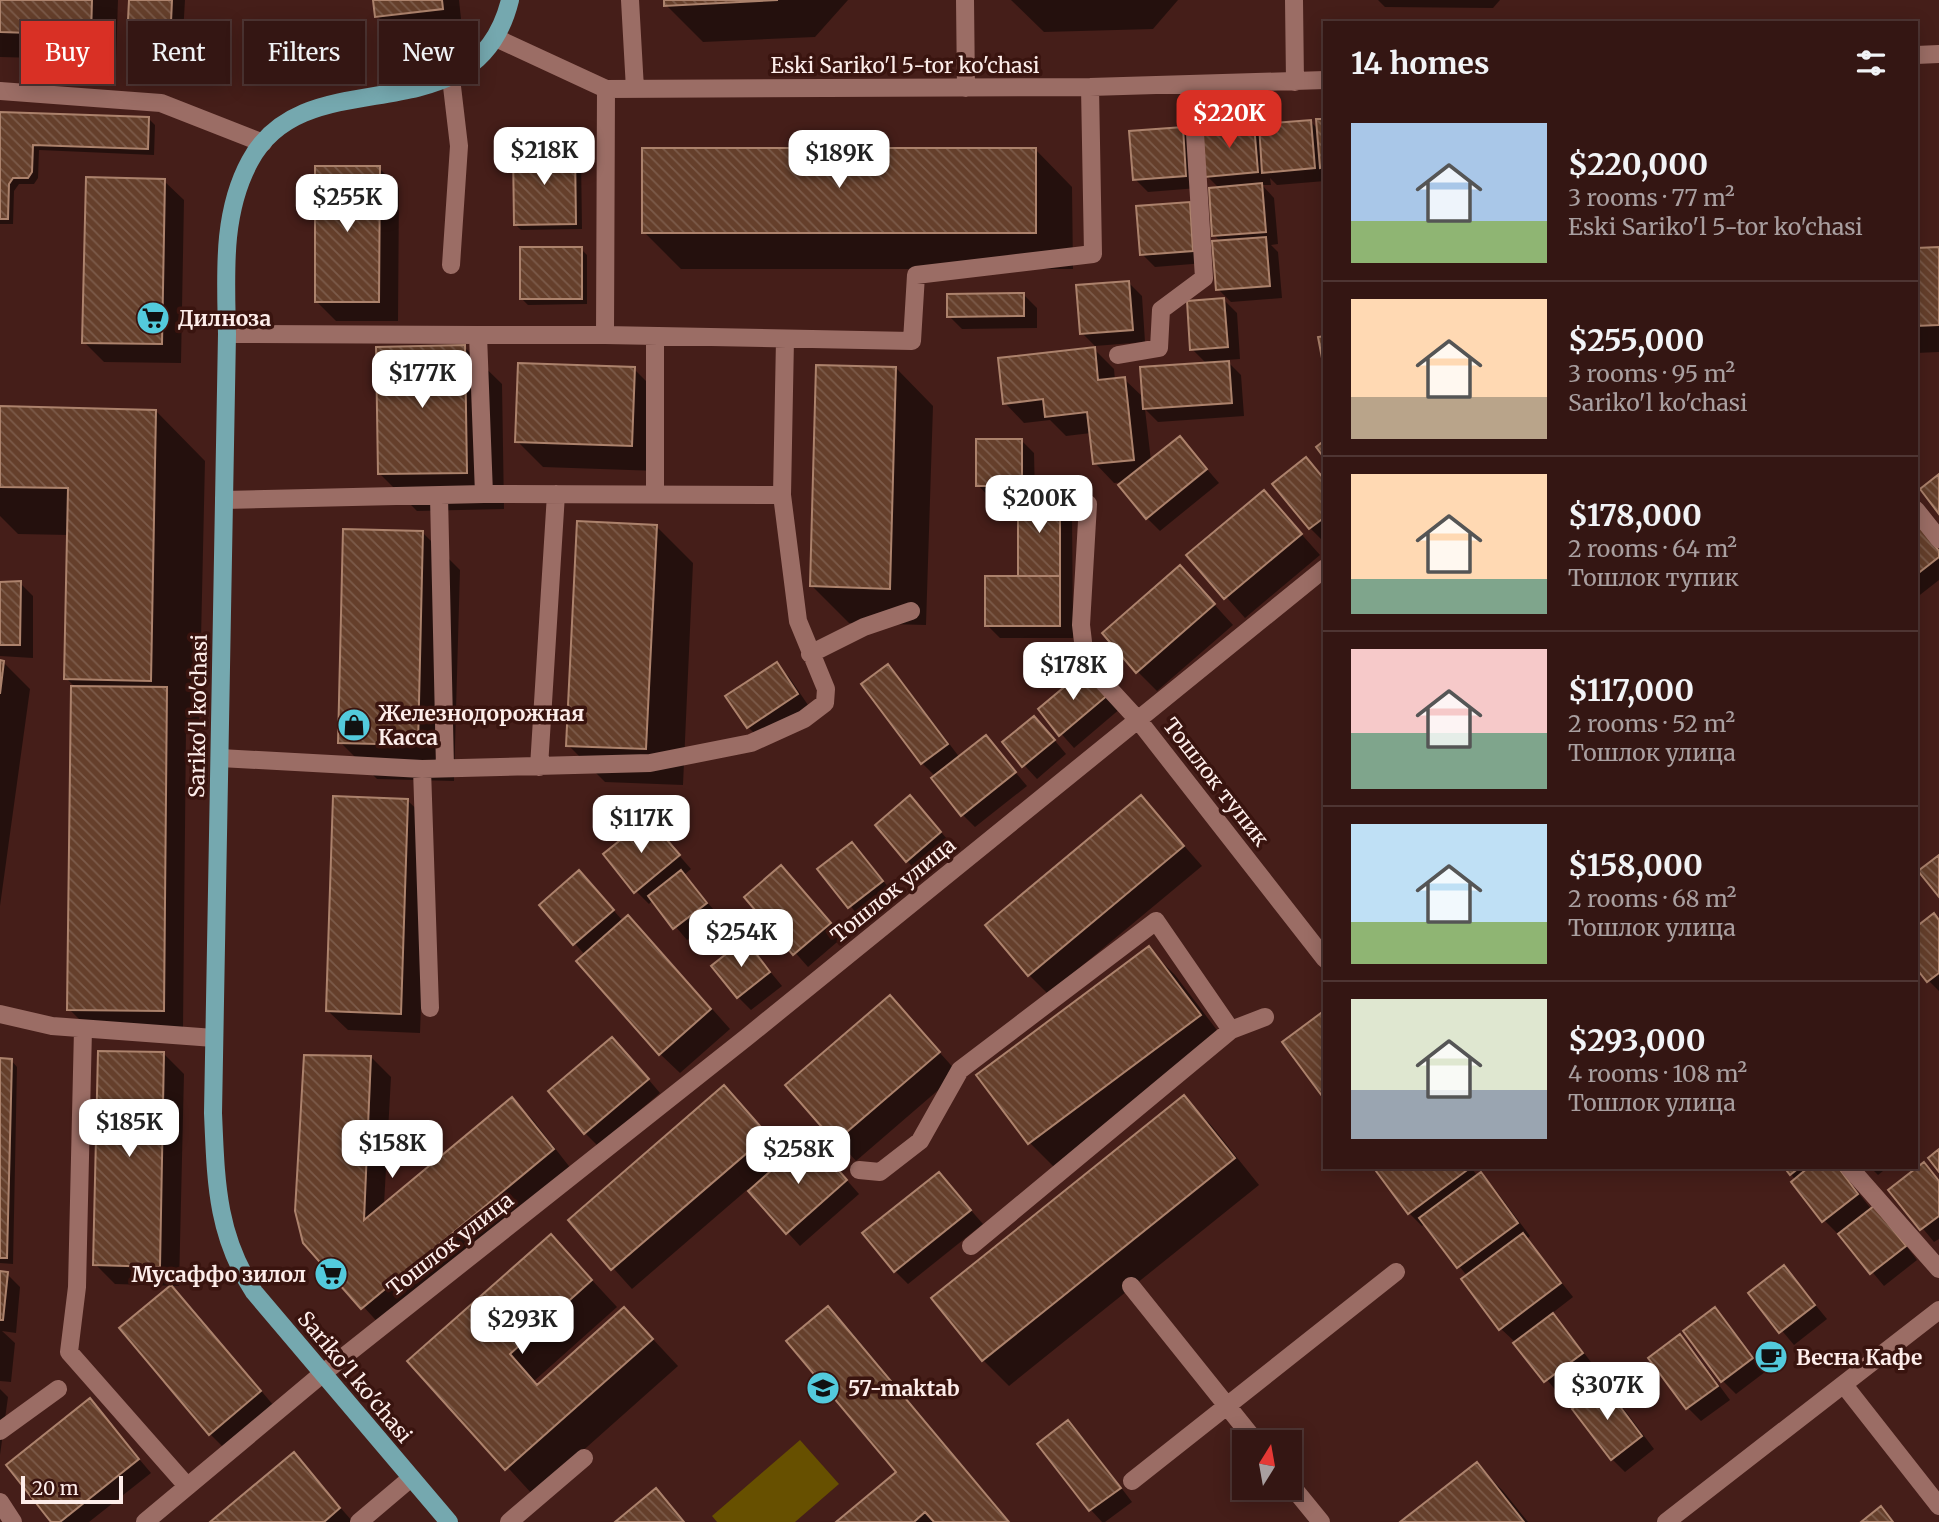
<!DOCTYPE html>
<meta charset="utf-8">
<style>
body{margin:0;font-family:Merriweather,serif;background:#3f2321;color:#f1f3f6;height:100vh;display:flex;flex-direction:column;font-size:26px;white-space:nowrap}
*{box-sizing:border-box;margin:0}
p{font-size:23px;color:#a99fa0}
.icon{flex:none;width:38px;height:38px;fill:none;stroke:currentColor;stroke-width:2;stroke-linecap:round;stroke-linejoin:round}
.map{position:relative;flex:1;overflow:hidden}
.details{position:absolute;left:1323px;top:21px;width:595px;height:1148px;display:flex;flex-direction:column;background:#341613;border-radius:0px;box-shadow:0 4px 18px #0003,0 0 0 2px #4e3533}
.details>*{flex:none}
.hud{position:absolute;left:21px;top:21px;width:665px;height:63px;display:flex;gap:14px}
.needle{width:46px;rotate:11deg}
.controls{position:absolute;left:1232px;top:1430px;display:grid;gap:14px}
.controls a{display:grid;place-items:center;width:70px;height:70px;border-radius:0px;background:#341613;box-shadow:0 4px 18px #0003,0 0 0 2px #4e3533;font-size:35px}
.scale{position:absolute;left:21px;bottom:18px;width:102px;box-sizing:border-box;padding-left:7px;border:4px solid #fdedea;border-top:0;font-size:19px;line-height:24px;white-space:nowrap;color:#fdedea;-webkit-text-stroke:5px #39140f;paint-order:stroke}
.price{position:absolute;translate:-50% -60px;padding:0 16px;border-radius:14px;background:#fff;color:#222;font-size:23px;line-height:46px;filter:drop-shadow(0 2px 4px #0008)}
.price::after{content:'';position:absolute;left:50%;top:42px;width:21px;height:16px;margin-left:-10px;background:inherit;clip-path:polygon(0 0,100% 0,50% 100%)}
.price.current{background:#d93025;color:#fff}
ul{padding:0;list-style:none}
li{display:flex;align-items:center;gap:21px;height:175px;padding:0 28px}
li+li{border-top:2px solid #4e3533}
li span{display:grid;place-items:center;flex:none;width:196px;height:140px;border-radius:0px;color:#555}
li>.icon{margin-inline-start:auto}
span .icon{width:84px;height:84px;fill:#fffc;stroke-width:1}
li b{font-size:30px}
h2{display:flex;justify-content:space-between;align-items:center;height:84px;padding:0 28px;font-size:30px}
.pill{padding:0 24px;border-radius:0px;background:#341613;box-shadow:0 4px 18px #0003,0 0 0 2px #4e3533;font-size:24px;line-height:63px}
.pill.current{background:#d93025;color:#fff}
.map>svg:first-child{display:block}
.pitch{fill:#675000}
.shadow{fill:#0007}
.building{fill:url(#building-back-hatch);stroke:#ac826c;stroke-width:2}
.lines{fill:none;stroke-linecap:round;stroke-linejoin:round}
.minor{stroke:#9b6d65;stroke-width:18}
.major{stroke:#75a8af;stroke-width:18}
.labels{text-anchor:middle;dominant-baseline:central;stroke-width:7;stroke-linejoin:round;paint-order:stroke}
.street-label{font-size:21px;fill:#fdedea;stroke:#39140f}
.poi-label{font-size:21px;font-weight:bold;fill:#fdedea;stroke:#39140f;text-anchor:start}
</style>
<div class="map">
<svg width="1939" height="1522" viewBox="0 0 1939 1522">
<defs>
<pattern id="building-back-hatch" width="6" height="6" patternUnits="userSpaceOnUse" patternTransform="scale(1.75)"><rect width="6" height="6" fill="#653f2b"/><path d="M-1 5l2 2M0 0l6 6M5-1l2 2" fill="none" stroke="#7c5b4a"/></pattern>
</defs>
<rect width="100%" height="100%" fill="#451e19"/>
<path class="pitch" d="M800,1440l39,44 -44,38h-78l-5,-6z"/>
<path class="shadow" d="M0,0h118l-2,60 -116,-3z
M130,0h55l-2,34 -40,-1 -13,-13z
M375,0h84l3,28 -65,8 -20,-20z
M665,0h183l-33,37 -112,5 -37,-37z
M1011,0h167l-25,29 -109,3z
M1378,0h122l-7,8 -108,-1z
M298,60l6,6 -2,18 -44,-7 -6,-6z
M0,114l149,5 6,6 -1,30 -115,-5 -1,28 -4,6h-15l-5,7 -1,33h-13z
M1325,120v61l-48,4 -7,-7 1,7h-9l12,13 4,46 -7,1 7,7 4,46 -51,4 -13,-13 3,-47 -7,-7 5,-47 -12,-12 47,-50 7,7 50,-11 8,8z
M1182,129l13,13 3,46 -50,4 -13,-13z
M1035,149l37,38 1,82h-392l-37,-37z
M575,151l6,6 1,72 -61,1 -6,-6z
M379,168l20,20 -1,133h-62l-20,-20z
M164,181l20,19 -3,163 -77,-1 -20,-20z
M1189,204l13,13 3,46 -50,4 -13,-13z
M581,249l6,6v49l-59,1 -6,-6z
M1939,249v103l-23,1v-103z
M1129,283l13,13 3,46 -50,4 -13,-13z
M1024,295l13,13v20l-75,1 -13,-13z
M1224,300l13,13 3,46 -14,1 15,15 3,41 -86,6 -13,-13 6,52 29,-23 39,45 -59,48 -13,-13 -22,-36 -11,1 -19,-20 -4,-30 -25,3 -16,-16 -26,3 -19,-20 89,-54 20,20 1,11 9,-1 20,19 63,-34 -15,-15z
M464,347l38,37 2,125 -87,2 -37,-37z
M896,368l37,38 -7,219 -77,-2 -37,-37z
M634,369l26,26 -2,76 -115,-4 -26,-26z
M0,408l156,3 49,50 -6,268h-13l-3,301 -94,-1 -20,-20 7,-321 -10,-10 3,-143 -51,-1 -18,-18z
M1021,440l13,13 1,43h24l13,13 1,129h-73l-13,-13 33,-47 -1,-80 -28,1 -13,-14z
M1306,459l19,20 -2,62 -13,-13z
M1264,492l56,63 -75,63 -56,-63z
M1916,523l23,27v30l-23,18z
M656,526l37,37 -10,222 -78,-3 -37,-37z
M423,533l37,37 -6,211 -77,-2 -37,-37z
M1180,567l53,58 -76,66 -20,-20z
M0,583h20l13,13v62l-33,-2z
M0,662l4,1 26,26 -30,217z
M776,664l13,13 21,31 -49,32 -13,-13z
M888,667l13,13 59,78 26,-20 41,48 -52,41 -13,-13 -26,-37 -14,-14z
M1087,670l34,38 -47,40 -34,-38z
M1047,731l19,23 -29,25 -33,-36z
M1141,797l61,69 -154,128 -19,-19z
M408,801l20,19 -8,213 -72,-3 -20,-19z
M923,811l30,35 -33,28 -13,-13z
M648,820l43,49 -7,6 35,41 -32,24 -34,-40 -4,4 -13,-13z
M852,844l43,51 -33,25 -42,-51z
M781,867l62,70 -35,30 -62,-70z
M579,872l44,49 5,-4 20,20 82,92 -50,44 -20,-19 -75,-99 -44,-50z
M1939,921v70l-10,-10z
M745,941l37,45 -31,24 -13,-13z
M1149,949l26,26 51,67 -170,127 -26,-26 -51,-67z
M890,997l68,76 -102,88 -68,-76z
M625,1052l35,41 -62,53 -13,-13z
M164,1054l20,20 -5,212 -64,-2 -20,-20z
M371,1057l20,20 -7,128 128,-105 20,19 40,51 -190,157 -77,-85z
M0,1060h11l6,7 -4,197 -13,-1z
M724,1087l64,71 34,-6 37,42 -59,52 -52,-57 -116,100 -62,-69z
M1184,1098l26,26 49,61 -250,201 -26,-26z
M1924,1164l15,16v59l-5,3 -43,-52z
M1375,1167h96l7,10 3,-2 13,13 36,48 -3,3 46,58 -22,17 14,14 29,38 -35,28 -45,-53 -14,-13 -32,-51 -43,-53 -3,2 -13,-13z
M1786,1167h52l34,43 15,11 30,39 -33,26 -45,-54 -2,1 -13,-13z
M1870,1167h18l-10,8z
M939,1174l44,50 -75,60 -13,-13z
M551,1236l66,71 -83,74 5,5 111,-50 28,30 -145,129 -123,-134z
M1784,1267l43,52 -33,26 -44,-52z
M0,1273l7,1 13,13 -4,46 -14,-2 13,12 -4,39 -11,-1z
M171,1287l20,20 88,105 -50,41 -19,-19z
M828,1309l20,19 162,194h-172l61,-50z
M1715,1310l13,13 37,49 -29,22 -13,-13 -38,-50z
M1680,1337l13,13 37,50 -29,21 -13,-13 -38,-49z
M1604,1387l13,13 37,49 -29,23 -13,-13z
M0,1389l8,8 -8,58z
M90,1401l61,72 -62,49h-36z
M1068,1422l13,13 51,67 -27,20h-3l-11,-12 -52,-66z
M293,1454l60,68h-141z
M1477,1465l26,26 25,31h-125z"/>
<path class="building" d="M0,0h92l-1,35 -91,-3z
M129,0h43l-1,22 -43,-2z
M373,0h69l1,9 -68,8z
M664,0h114l-114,6z
M253,51l46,7 -3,21 -46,-8z
M0,112l149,5 -1,32 -115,-4 -1,27 -4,6h-15l-4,6 -1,35h-8z
M1316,119h9v48l-5,1z
M1311,120l4,48 -53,5 -3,-49z
M1254,124l4,48 -53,5 -4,-49z
M1183,127l3,49 -53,4 -4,-49z
M642,148h394v85h-394z
M513,149h62l1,75 -62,1z
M315,166h65l-1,136h-64z
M86,177l79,2 -3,165 -80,-1z
M1262,183l4,49 -54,4 -3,-48z
M1190,202l3,49 -53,4 -4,-49z
M1266,237l4,49 -54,4 -4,-49z
M520,247h62v52h-62z
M1939,247v78l-23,1v-78z
M1129,281l4,49 -53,4 -4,-49z
M1024,293v23l-77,1v-23z
M1224,298l4,49 -38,3 -3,-49z
M1325,336v38l-7,-37z
M465,345l2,128 -89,1 -2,-127z
M1095,347l3,33 27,-3 9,83 -41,4 -6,-52 -42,5 -2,-18 -40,5 -5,-46z
M1229,361l3,42 -89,6 -3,-42z
M518,363l117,4 -3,79 -117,-4z
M816,365l80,2 -6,222 -80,-3z
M0,406l156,4 -5,271 -87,-2 4,-191 -68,-1z
M1180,436l27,33 -61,50 -28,-34z
M976,439h46v47h-46z
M1325,440v19l-9,-12z
M1306,457l19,23v37l-16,12 -37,-45z
M1939,474v40l-19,-25z
M1264,490l38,44 -78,65 -38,-44z
M1060,494v82h-42v-81z
M577,521l80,4 -11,224 -80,-3z
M1916,522l23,29v6l-23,18z
M343,529l80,2 -5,214 -80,-2z
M1180,565l35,39 -79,69 -34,-40z
M985,576h75v50h-75z
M21,581l-1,64h-20v-63z
M0,660l4,1 -4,33z
M777,662l21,32 -51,34 -22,-32z
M888,664l60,80 -27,20 -60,-80z
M1087,668l22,26 -50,42 -21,-27z
M71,686l96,1 -3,324 -97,-1z
M1034,716l21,24 -33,27 -20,-25z
M986,735l30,37 -55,44 -30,-38z
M910,795l31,37 -35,30 -31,-37z
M1141,795l43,51 -156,130 -43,-51z
M333,796l75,3 -7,215 -75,-3z
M648,818l32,37 -46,38 -31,-39z
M852,842l31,39 -35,27 -31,-39z
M1939,855v42l-21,-26z
M781,865l50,58 -38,32 -49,-58z
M579,870l35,40 -41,35 -34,-40z
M681,870l26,33 -34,26 -25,-33z
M1934,913l5,7v53l-12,9 -11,-14v-41z
M628,915l83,94 -52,46 -83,-94z
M745,939l25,33 -33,26 -26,-32z
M1149,946l52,69 -173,129 -52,-69z
M890,995l50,57 -105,90 -50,-57z
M1325,1010v90l-43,-58z
M612,1037l37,42 -65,55 -36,-43z
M98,1051l66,1 -4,215 -67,-2z
M304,1055l67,1 -7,164 148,-123 42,52 -193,160 -58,-66 -8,-32z
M0,1058l12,1 -5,199h-7z
M724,1085l44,50 -157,135 -43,-50z
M1184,1095l51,63 -253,203 -51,-63z
M809,1137l38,43 -61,54 -38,-43z
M1939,1149v23l-11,-14z
M1924,1162l15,19v35l-19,14 -32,-40z
M1373,1167h96l1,1 -62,46z
M1784,1167h16l-10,8z
M1809,1167h29l20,27 -36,28 -31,-40z
M939,1172l32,38 -77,62 -32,-39z
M1481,1172l37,51 -61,45 -38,-50z
M1874,1206l32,40 -36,28 -32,-40z
M1523,1233l38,50 -62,47 -38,-51z
M551,1234l41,46 -82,74 27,31 87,-78 29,32 -148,131 -98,-109z
M1784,1265l31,40 -36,28 -31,-40z
M0,1271l8,1 -5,48h-3z
M171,1285l90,106 -52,44 -90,-107z
M828,1306l181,216h-75l-9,-10 -11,10h-78l60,-50 -110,-131z
M1715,1307l38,51 -32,24 -38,-51z
M1553,1313l30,40 -39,29 -31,-39z
M1680,1334l38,52 -32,23 -38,-51z
M1604,1385l38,51 -31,24 -39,-51z
M90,1398l49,61 -79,63h-9l-45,-57z
M1068,1420l53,68 -32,23 -52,-67z
M294,1452l46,56 -16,14h-114z
M1477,1462l47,60h-124z
M656,1488l28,34h-69z
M1881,1506l12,16h-32z"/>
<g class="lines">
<path class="minor" d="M630,0l5,89
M965,0l1,88
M1294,0l1,82
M496,38l110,51 484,-2 235,-7
M1916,55l23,-1
M451,78l8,68 -8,119
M0,91l161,12 102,40
M227,334l251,1 6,159
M478,335h127l307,6 4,-66 177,-21 -3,-167
M605,335l1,-246
M655,336v159
M1118,355l41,-7 2,-38 43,-32 -12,-193
M439,496l6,272
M224,500l260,-6 298,1 3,-156
M1088,504l-7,121 3,25 21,34 34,37 186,238
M1916,510l23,29
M810,654l54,-27 47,-16
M220,758l202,11 228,-6 101,-20 53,-24 21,-16 1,-14 -28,-68 -16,-126
M539,767l17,-273
M422,769l8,239
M0,1014l52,12 162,12
M83,1029l-6,258 -8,65 118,134
M1849,1167l90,102
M859,1170l21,2 40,-31 40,-71 196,-149 75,109
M971,1246l260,-216 34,-13
M1131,1286l125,156
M1844,1385l95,121
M0,1431l58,-42
M1132,1481l264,-209
M1290,1484l31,38
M0,1502l13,20
M145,1522l177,-148 425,-337 578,-469
M359,1522l52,-44
M509,1522l75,-64
M1666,1522l273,-212"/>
<path class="major" d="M449,1522l-195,-230c-38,-58 -38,-112 -41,-179l14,-779c-1,-58 -6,-120 23,-173 57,-107 225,-19 260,-161"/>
</g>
<defs>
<symbol id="supermarket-disc" viewBox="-11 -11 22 22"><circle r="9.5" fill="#53cadc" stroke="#39140f"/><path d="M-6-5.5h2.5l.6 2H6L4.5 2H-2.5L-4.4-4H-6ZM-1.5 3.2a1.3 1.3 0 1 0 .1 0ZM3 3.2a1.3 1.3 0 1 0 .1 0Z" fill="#111"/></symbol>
<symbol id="shop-disc" viewBox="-11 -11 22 22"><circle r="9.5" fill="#53cadc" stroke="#39140f"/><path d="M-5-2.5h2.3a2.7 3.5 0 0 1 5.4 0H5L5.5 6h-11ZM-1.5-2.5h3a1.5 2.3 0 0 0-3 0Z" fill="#111"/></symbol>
<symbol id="cafe-disc" viewBox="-11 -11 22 22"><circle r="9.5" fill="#53cadc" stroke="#39140f"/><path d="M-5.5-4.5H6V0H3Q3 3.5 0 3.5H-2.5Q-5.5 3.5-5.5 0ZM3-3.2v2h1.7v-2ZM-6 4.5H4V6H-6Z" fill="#111"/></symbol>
<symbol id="school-disc" viewBox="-11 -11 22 22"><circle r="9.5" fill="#53cadc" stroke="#39140f"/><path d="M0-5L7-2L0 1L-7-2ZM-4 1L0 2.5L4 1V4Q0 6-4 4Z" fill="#111"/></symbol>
</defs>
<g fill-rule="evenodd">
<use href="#supermarket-disc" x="134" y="299" width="38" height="38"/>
<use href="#shop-disc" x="335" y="706" width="38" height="38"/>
<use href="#supermarket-disc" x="312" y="1255" width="38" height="38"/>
<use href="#cafe-disc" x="1752" y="1338" width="38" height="38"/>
<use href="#school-disc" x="804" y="1369" width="38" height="38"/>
</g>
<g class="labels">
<g class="street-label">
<text x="905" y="65">Eski Sariko'l 5-tor ko'chasi</text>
<text transform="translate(198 716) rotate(-89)">Sariko'l ko'chasi</text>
<text transform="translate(1216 782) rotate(52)">Тошлок тупик</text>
<text transform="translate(893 890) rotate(-39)">Тошлок улица</text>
<text transform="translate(450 1244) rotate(-38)">Тошлок улица</text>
<text transform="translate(355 1377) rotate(50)">Sariko'l ko'chasi</text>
</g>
<g class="poi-label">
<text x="178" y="318">Дилноза</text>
<text x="378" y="713">Железнодорожная<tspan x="378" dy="24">Касса</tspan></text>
<text x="306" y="1274" text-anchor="end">Мусаффо зилол</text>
<text x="1796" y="1357">Весна Кафе</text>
<text x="848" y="1388">57-maktab</text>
</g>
</g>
</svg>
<div class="controls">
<a><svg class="needle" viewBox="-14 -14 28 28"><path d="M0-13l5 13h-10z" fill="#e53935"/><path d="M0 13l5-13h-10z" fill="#a99fa0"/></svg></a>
</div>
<div class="scale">20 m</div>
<b class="price current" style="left:1229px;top:150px">$220K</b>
<b class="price" style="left:544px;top:187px">$218K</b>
<b class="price" style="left:839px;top:190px">$189K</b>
<b class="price" style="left:347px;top:234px">$255K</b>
<b class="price" style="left:422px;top:410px">$177K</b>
<b class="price" style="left:1039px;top:535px">$200K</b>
<b class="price" style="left:1073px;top:702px">$178K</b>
<b class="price" style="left:641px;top:855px">$117K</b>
<b class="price" style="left:741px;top:969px">$254K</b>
<b class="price" style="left:129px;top:1159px">$185K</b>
<b class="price" style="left:392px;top:1180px">$158K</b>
<b class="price" style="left:798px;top:1186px">$258K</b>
<b class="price" style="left:522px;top:1356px">$293K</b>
<b class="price" style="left:1607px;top:1422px">$307K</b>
<div class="hud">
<a class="pill current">Buy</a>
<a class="pill">Rent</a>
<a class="pill">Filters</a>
<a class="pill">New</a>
</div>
<section class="details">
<h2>14 homes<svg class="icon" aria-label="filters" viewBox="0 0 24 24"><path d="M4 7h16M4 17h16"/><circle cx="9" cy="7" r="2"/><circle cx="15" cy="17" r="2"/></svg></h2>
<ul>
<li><span style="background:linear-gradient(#a9c7e8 70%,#8fb573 0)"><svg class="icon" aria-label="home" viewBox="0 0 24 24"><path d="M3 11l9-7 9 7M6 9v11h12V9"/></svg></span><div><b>$220,000</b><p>3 rooms · 77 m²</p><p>Eski Sariko'l 5-tor ko'chasi</p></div></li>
<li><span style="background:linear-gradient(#ffd9b3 70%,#b9a48a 0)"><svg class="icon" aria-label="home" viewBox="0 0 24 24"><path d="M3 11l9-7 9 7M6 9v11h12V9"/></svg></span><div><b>$255,000</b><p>3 rooms · 95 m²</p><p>Sariko'l ko'chasi</p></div></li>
<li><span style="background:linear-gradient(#ffd9b3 75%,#7fa58c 0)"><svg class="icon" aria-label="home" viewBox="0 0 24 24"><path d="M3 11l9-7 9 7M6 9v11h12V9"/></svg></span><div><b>$178,000</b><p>2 rooms · 64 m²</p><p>Тошлок тупик</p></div></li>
<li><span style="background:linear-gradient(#f6c9c9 60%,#7fa58c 0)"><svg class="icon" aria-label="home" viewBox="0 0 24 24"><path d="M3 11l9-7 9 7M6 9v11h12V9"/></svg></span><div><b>$117,000</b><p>2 rooms · 52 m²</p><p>Тошлок улица</p></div></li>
<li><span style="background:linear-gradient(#bfe0f5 70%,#8fb573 0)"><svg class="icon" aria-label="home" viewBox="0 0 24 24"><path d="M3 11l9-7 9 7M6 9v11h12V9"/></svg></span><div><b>$158,000</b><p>2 rooms · 68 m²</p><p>Тошлок улица</p></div></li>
<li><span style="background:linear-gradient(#dfe7d0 65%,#9aa5b1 0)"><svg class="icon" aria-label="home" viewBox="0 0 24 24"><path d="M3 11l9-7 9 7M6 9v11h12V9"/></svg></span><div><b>$293,000</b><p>4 rooms · 108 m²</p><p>Тошлок улица</p></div></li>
</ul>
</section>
</div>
